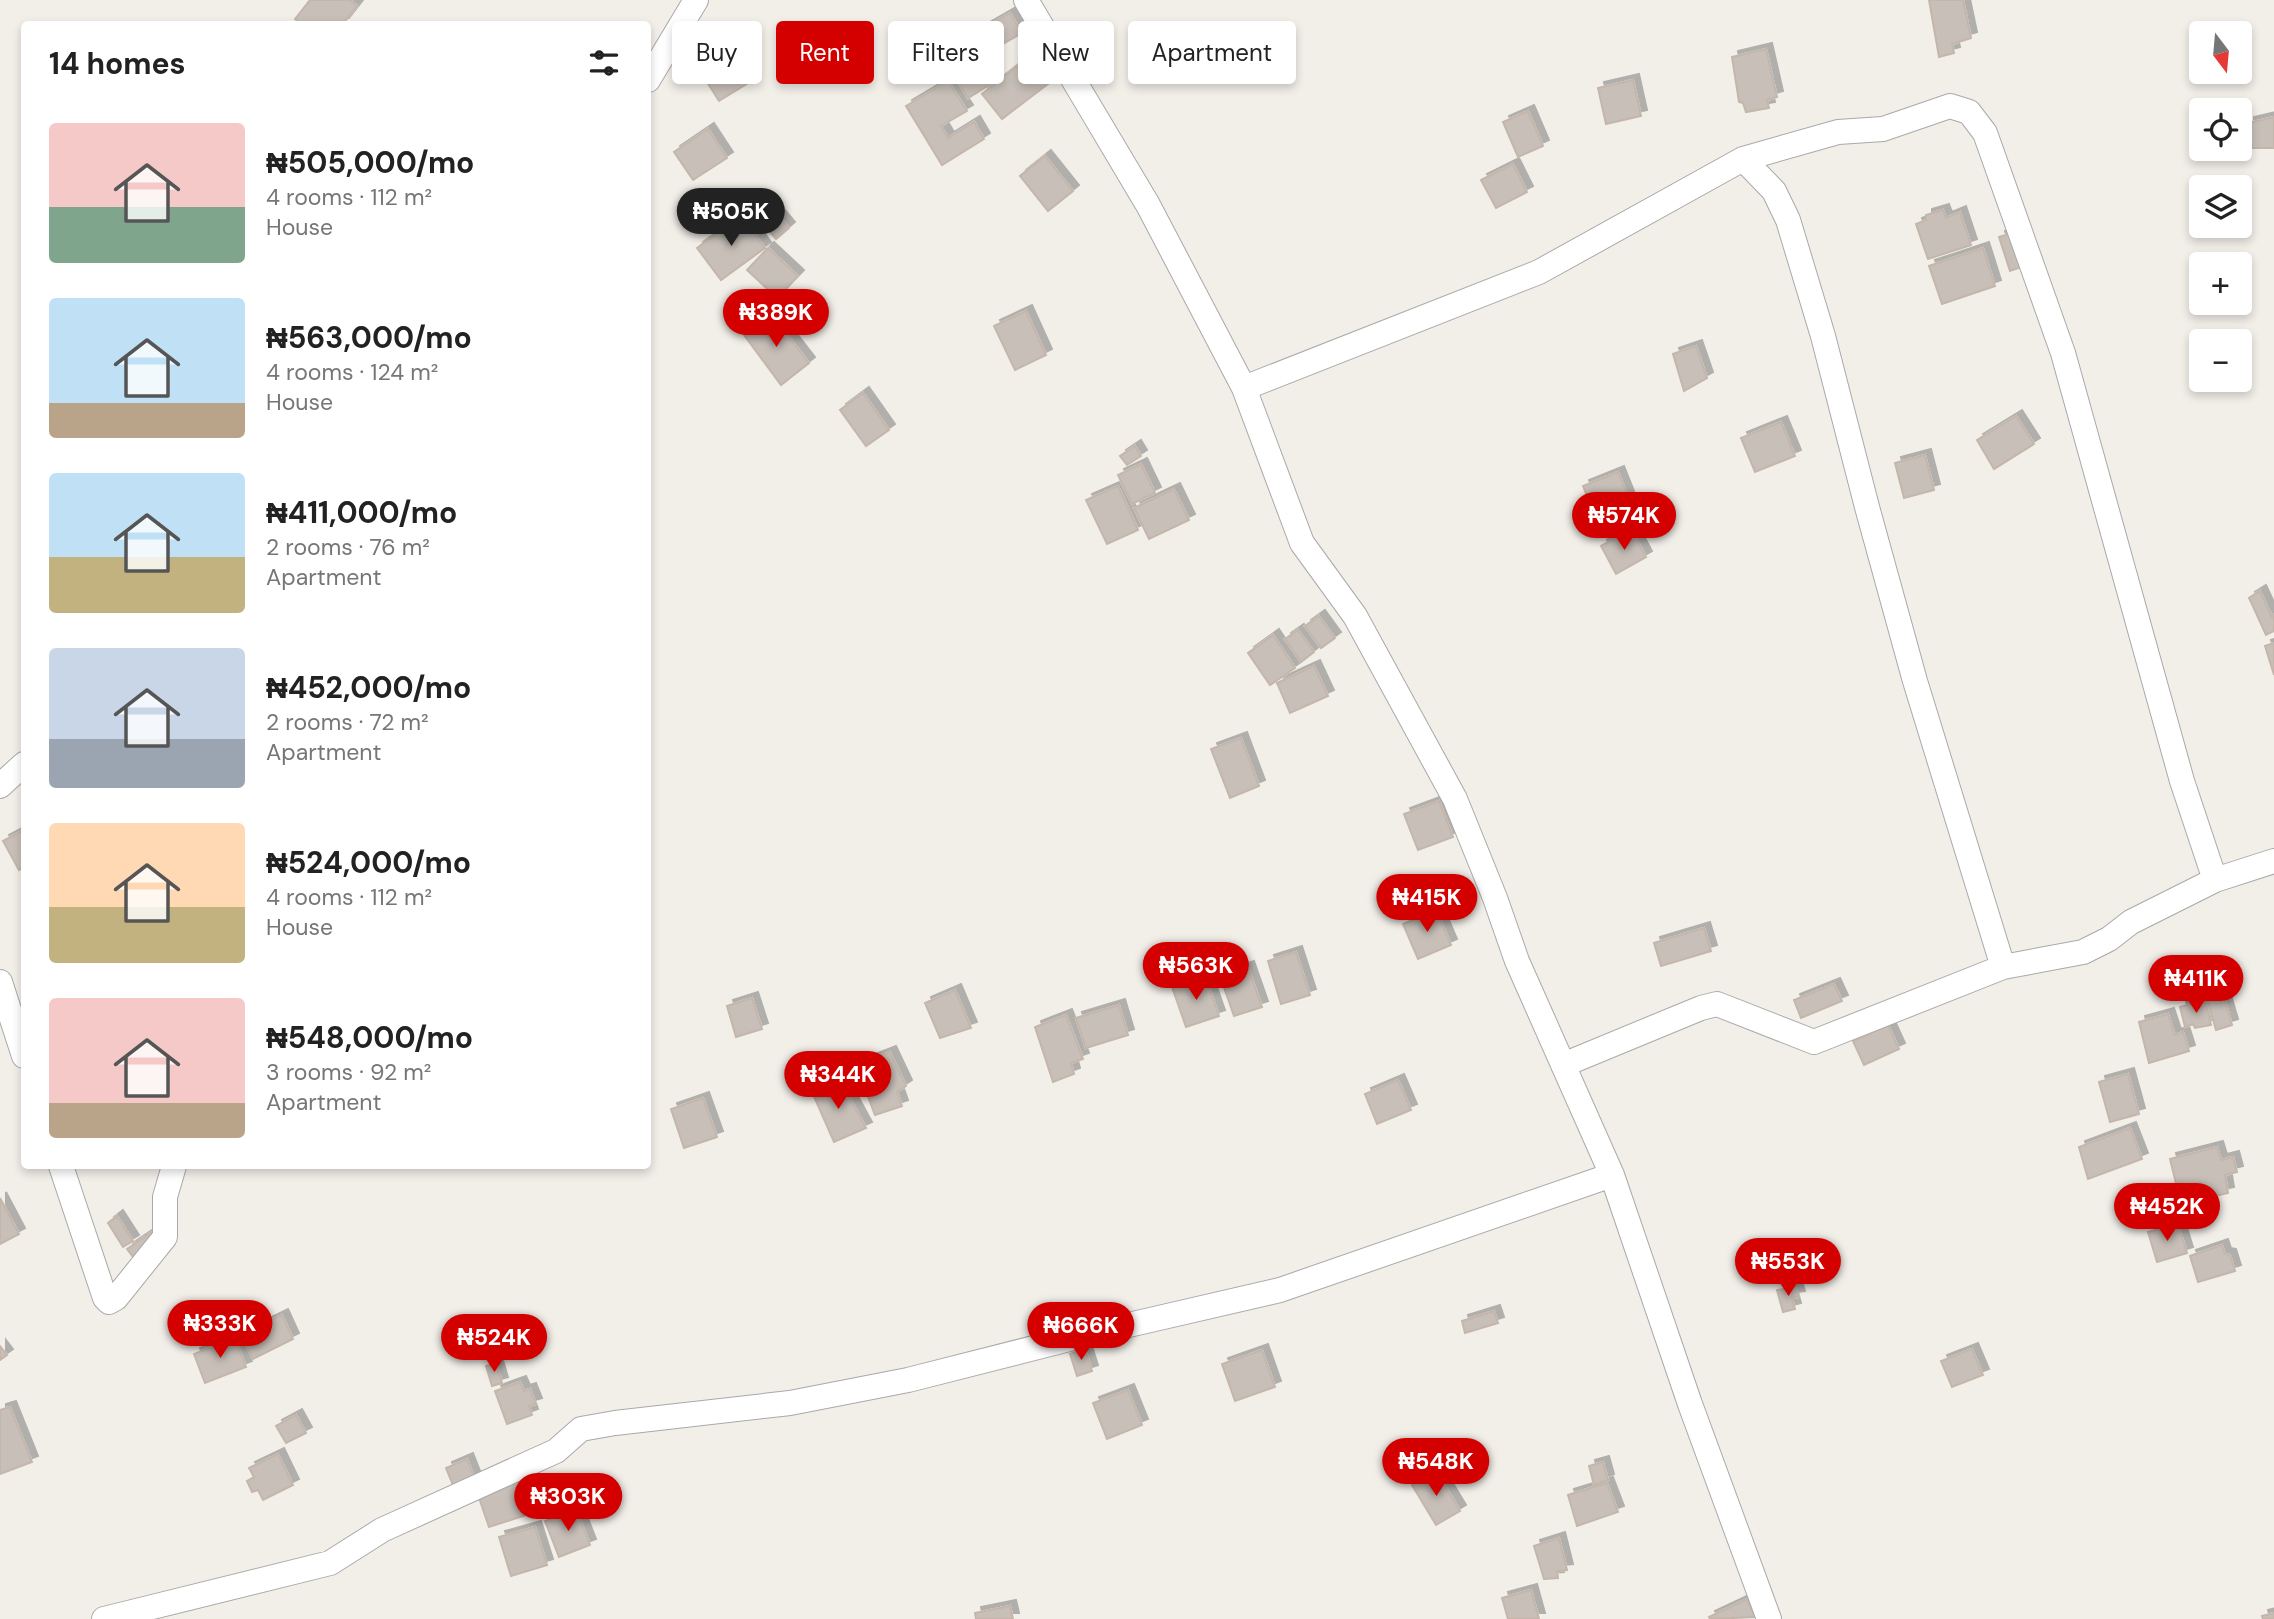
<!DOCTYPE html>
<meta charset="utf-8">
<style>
body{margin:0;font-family:"DM Sans",sans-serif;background:#f2f2f2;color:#222;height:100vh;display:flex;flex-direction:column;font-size:26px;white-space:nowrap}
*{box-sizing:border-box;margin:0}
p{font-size:23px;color:#767676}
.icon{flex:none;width:38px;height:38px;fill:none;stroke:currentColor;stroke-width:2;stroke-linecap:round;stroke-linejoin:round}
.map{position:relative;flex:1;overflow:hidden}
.drawer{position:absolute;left:21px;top:21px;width:630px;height:1148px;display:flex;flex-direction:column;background:#fff;border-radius:7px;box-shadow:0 4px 10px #0003}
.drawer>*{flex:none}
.hud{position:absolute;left:672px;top:21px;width:665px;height:63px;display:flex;gap:14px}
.needle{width:46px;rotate:164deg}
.tools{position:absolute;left:2189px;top:21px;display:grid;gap:14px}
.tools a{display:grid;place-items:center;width:63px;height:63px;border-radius:7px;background:#fff;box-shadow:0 4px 10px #0003;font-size:35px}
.price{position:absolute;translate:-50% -60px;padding:0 16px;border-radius:24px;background:#d40000;color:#fff;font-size:23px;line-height:46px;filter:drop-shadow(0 2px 4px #0008)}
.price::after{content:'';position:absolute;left:50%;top:42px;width:21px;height:16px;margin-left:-10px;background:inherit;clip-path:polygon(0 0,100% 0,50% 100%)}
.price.current{background:#222;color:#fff}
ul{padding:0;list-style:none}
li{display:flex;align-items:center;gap:21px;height:175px;padding:0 28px}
li span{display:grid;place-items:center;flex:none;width:196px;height:140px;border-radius:7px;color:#555}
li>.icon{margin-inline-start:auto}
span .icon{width:84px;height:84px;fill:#fffc;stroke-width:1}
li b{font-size:30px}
h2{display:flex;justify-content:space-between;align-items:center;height:84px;padding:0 28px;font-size:30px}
.tag{padding:0 24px;border-radius:7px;background:#fff;box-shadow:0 4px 10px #0003;font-size:24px;line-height:63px}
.tag.current{background:#d40000;color:#fff}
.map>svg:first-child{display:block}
.building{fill:#c7bfb8;stroke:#c4b6ab;stroke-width:2;filter:url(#shadow)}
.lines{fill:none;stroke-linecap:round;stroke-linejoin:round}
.minor-casing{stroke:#a9a9a9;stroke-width:26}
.minor{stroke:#fff;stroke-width:24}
</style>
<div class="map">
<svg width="2274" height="1619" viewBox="0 0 2274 1619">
<defs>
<filter id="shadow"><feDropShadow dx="6" dy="-6" stdDeviation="0" flood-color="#0004"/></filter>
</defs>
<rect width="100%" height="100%" fill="#f2efe9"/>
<path class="building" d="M310,0h40l7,6 -14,18h-41l-7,-5z
M1929,0h34l8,38 -19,6 2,9 -15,4z
M1010,13l12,20 -58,33 -11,-20z
M736,49l19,30 -36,22 -19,-30z
M1766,49l11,48 -10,3 2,8 -23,4 -3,-9 -4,-1 -7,-45z
M1033,54l20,26 -51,39 -20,-25z
M979,57l15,25 -26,16 -15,-25z
M1633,80l8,36 -35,8 -8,-36z
M948,81l19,30 -26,15 7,12 26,-16 10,17 -42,26 -36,-59z
M1528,111l15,35 -25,11 -15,-35z
M2274,117v31h-26v-25z
M708,129l19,29 -34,22 -19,-28z
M1045,156l28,35 -25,20 -28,-35z
M1513,164l14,28 -31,16 -15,-28z
M762,196l27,32 -13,11 -27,-33z
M1943,210l3,8 14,-6 11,33 -43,14 -12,-35 10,-4v-5z
M741,216l24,32 -44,32 -24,-32z
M2016,232l11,33 -17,6 -11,-34z
M768,248l30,28 -21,22 -30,-28z
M1983,248l12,38 -53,18 -13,-38z
M1026,311l20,44 -31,15 -21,-44z
M771,314l38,49 -28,22 -37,-50z
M1696,346l11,32 -23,13 -11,-37z
M863,393l26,37 -23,16 -26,-36z
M2016,416l18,28 -40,25 -17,-29z
M1781,422l14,34 -40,16 -14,-34z
M1135,446l6,10 -14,9 -7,-9z
M1925,455l9,35 -30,8 -9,-35z
M1141,464l14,29 -23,11 -14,-29z
M1618,472l10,25 -35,14 -10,-25z
M1118,486l20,44 -31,14 -21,-44z
M1174,489l15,31 -40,19 -15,-31z
M1633,503l6,16 -41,15 -6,-15z
M1631,529l15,28 -30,17 -15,-28z
M2260,591l12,26 2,-2v16l-8,4 -17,-37z
M1319,616l16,22 -14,10 -16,-22z
M1298,630l16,22 -13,10 -16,-23z
M1273,635l22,33 -25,17 -22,-32z
M2274,643v32l-9,-29z
M1314,666l14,30 -38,17 -13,-30z
M1241,738l18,48 -29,12 -19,-49z
M1439,801l14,36 -35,13 -14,-36z
M24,830v37l-5,3 -16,-29z
M1436,910l15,35 -33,14 -15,-35z
M1704,928l7,23 -50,15 -7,-23z
M1296,952l14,43 -29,9 -13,-43z
M1248,967l14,40 -28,9 -14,-40z
M1205,976l14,40 -33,11 -14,-40z
M1834,984l8,17 -41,17 -7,-18z
M955,990l16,38 -31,10 -15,-35z
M2223,994l9,31 -16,5 -9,-32z
M752,998l10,31 -26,8 -9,-31z
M2205,1000l6,25 -16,3 -2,-4 -8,3 -5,-20z
M1119,1005l9,30 -42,13 -10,-30z
M2168,1014l7,21 8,-3 6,19 -40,12 -10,-41z
M1066,1015l17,44 -12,4 3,11 -21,8 -18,-55z
M1888,1025l11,24 -35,16 -11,-24z
M890,1052l16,34 -9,6 5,14 -27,9 -19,-50z
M2128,1074l11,40 -29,8 -11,-40z
M840,1080l26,48 -32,14 -22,-50z
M1398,1080l13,30 -34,14 -12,-30z
M703,1098l14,39 -33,11 -13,-39z
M2130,1128l12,31 -54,20 -9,-32z
M2217,1147l4,13 12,-3 4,15 -12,3 3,18 -47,11 -11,-45z
M0,1198l19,36 -19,10z
M117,1216l16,25 -10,6 -15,-24z
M2178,1224l9,29 -30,9 -9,-30z
M155,1230l5,9 -27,18 -6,-8z
M2222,1245l3,9 5,1 5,16 -37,11 -8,-26z
M1796,1287l3,10 -7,1 3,11 -12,3 -6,-22z
M1494,1311l4,12 -33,10 -3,-12z
M282,1315l11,24 -40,20 -12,-24z
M235,1338l11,29 -41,16 -11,-29z
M0,1346l7,9 -7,5z
M1085,1349l7,22 -15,5 -7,-22z
M1972,1349l11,26 -31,12 -11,-26z
M1262,1350l13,37 -40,14 -13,-37z
M496,1363l6,20 -10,3 -6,-20z
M520,1382l4,9 6,-2 6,15 -7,2 3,9 -25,9 -12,-33z
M1128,1390l14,35 -35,14 -14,-36z
M10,1407l22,55 -32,12v-64z
M296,1415l10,18 -20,10 -10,-17z
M278,1454l15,31 -30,15 -5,-10 -6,2 -5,-11 7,-4 -5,-9z
M467,1459l9,23 -21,8 -9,-22z
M1603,1462l5,18 -14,5 -5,-19z
M1436,1471l24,40 -24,14 -24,-40z
M518,1479l11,35 -40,13 -12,-35z
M1607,1483l11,29 -41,14 -9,-31z
M576,1509l14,36 -31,12 -14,-36z
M535,1527l12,38 -36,11 -12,-39z
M1559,1538l8,32 -10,1 1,7 -14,1 -10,-33z
M1531,1590l8,29h-31l-6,-21z
M1747,1599l8,18 -45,2 -1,-2z
M1010,1606l3,13h-37l-1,-6z
M2274,1613v6h-11l-1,-3z"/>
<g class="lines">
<defs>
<path id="minor" d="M1026,0l122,205 96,183 58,155 53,73 100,183 40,99 22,63 95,214 78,229 79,215
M648,80l48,-80
M1743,159l31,32 14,29 35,116 44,171 48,174 88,286
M1244,388l295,-116 204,-113 95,-27 45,-3 67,-23 19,6 16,21 78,220 119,428 33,99
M0,786l24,-22
M0,982l24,74
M1563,1065l138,-57 16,-4 97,38 189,-75 80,-15 26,-13 22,-17 84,-42 59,-19
M61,1166l44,132 4,4 7,-4 49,-61v-40l9,-31
M104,1619l226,-56 52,-33 174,-79 25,-22 34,-6 175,-20 118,-23 173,-44 199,-46 332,-115"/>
</defs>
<use href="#minor" class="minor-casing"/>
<use href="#minor" class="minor"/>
</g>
</svg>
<div class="tools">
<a><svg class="needle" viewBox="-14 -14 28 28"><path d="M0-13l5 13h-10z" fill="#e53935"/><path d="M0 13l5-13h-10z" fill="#767676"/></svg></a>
<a><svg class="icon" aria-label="locate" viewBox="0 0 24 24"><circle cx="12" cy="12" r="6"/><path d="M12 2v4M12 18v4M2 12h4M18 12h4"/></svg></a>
<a><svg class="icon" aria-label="layers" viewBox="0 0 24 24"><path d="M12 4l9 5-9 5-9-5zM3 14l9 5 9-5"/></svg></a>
<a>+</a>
<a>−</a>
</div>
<b class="price current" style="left:731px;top:248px">₦505K</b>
<b class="price" style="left:776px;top:349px">₦389K</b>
<b class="price" style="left:1624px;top:552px">₦574K</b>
<b class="price" style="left:1427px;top:934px">₦415K</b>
<b class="price" style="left:1196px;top:1002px">₦563K</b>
<b class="price" style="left:2196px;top:1015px">₦411K</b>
<b class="price" style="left:838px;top:1111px">₦344K</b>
<b class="price" style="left:2167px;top:1243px">₦452K</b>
<b class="price" style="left:1788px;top:1298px">₦553K</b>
<b class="price" style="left:220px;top:1360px">₦333K</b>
<b class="price" style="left:1081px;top:1362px">₦666K</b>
<b class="price" style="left:494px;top:1374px">₦524K</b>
<b class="price" style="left:1436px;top:1498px">₦548K</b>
<b class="price" style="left:568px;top:1533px">₦303K</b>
<div class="hud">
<a class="tag">Buy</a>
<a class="tag current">Rent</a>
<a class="tag">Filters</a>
<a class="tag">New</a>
<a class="tag">Apartment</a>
</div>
<section class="drawer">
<h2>14 homes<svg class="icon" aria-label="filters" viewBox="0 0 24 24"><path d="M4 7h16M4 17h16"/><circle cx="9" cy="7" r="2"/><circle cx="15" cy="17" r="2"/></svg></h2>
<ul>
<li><span style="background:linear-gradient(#f6c9c9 60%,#7fa58c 0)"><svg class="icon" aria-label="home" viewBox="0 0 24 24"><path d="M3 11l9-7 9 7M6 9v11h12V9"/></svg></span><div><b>₦505,000/mo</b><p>4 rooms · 112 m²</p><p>House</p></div></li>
<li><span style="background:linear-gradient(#bfe0f5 75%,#b9a48a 0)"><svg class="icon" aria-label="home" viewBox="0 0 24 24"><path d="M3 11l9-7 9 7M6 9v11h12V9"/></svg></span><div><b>₦563,000/mo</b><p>4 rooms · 124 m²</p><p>House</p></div></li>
<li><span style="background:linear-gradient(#bfe0f5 60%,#c2b280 0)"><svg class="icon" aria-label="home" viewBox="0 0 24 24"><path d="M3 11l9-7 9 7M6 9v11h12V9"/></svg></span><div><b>₦411,000/mo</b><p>2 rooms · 76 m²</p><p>Apartment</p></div></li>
<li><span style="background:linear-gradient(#c9d6e8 65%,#9aa5b1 0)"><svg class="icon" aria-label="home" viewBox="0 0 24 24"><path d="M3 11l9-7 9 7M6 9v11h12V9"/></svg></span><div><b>₦452,000/mo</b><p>2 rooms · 72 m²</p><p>Apartment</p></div></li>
<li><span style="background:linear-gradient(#ffd9b3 60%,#c2b280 0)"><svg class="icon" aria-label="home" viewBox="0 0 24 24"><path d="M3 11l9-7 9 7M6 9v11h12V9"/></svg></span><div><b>₦524,000/mo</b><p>4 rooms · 112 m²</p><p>House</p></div></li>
<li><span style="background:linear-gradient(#f6c9c9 75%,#b9a48a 0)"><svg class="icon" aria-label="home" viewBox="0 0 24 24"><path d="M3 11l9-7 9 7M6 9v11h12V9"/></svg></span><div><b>₦548,000/mo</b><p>3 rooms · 92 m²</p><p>Apartment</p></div></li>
</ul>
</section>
</div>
